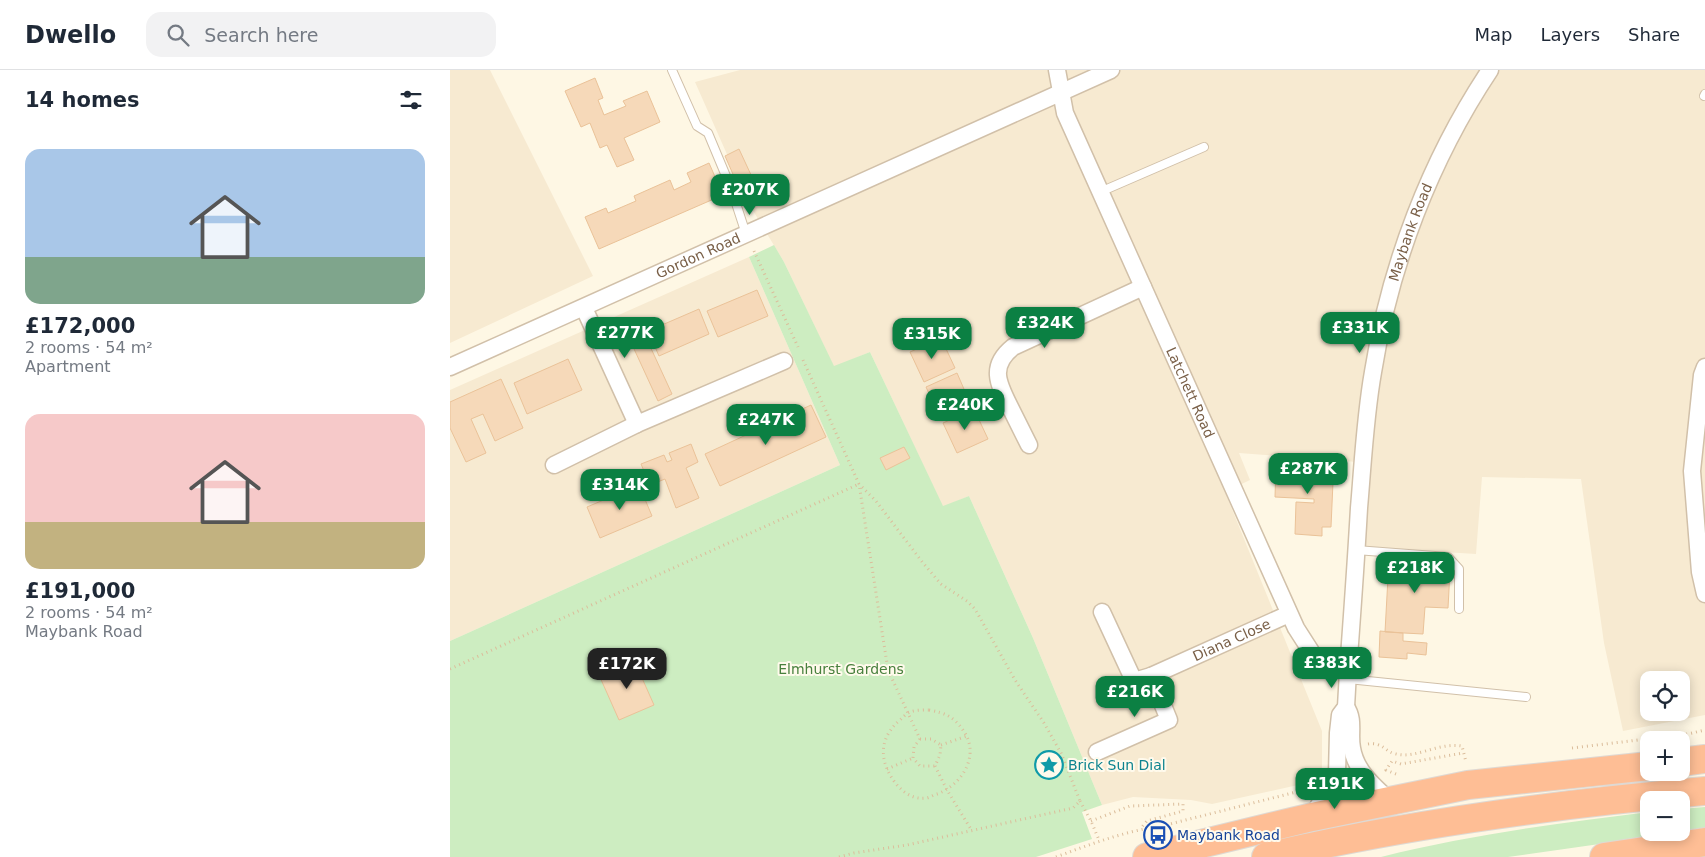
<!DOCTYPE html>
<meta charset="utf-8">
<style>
body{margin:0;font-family:"DejaVu Sans",sans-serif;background:#f2f2f3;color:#1f2937;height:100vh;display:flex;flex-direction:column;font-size:19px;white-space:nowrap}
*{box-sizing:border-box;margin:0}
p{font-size:16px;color:#747a83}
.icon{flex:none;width:28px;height:28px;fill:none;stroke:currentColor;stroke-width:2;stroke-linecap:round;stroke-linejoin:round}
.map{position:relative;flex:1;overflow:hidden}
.details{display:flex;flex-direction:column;background:#fff;width:450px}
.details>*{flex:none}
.buttons{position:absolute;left:1190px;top:601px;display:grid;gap:10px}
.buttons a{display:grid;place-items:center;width:50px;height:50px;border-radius:10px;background:#fff;box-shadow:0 2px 12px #0003;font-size:25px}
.price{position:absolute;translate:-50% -42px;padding:0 11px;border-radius:10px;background:#0b8043;color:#fff;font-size:16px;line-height:32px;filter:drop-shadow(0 1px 2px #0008)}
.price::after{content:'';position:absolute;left:50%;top:30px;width:15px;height:11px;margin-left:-8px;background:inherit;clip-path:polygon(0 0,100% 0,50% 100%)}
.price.current{background:#222;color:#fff}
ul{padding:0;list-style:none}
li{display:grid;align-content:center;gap:10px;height:265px;padding:0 25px}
li span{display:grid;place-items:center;height:155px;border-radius:15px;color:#555}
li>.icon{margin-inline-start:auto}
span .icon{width:90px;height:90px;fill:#fffc;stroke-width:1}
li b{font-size:21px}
h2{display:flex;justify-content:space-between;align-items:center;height:60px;padding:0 25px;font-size:21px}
header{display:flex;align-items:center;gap:30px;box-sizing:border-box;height:70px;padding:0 25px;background:#fff;border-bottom:1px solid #e0e1e3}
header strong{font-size:24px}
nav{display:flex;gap:28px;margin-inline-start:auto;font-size:18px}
.search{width:350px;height:45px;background:#f2f2f3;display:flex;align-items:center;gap:12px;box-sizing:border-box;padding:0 18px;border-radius:15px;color:#747a83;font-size:19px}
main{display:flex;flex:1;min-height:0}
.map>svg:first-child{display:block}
.residential{fill:#f7ead1;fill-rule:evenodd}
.green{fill:#cdedc1}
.building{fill:#f6d9b9;stroke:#eac298}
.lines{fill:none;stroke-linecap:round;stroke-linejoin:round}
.lane-casing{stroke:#d1c0a9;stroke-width:10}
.street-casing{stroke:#d1c0a9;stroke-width:19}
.highway-casing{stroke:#dfd9d3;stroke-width:30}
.path{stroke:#dbbd9b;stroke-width:3;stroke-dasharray:1 4;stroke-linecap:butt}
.lane{stroke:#fff;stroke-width:8}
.street{stroke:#fff;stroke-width:16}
.highway{stroke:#febe95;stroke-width:28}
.labels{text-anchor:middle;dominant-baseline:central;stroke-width:4;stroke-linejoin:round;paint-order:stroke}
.street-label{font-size:14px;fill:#795f47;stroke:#fffaec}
.park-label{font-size:14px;fill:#48803d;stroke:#fffaec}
.culture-label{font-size:14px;fill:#0d838f;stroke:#fffaec;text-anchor:start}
.transit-label{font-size:14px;fill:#164399;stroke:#fffaec;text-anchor:start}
</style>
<header>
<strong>Dwello</strong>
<div class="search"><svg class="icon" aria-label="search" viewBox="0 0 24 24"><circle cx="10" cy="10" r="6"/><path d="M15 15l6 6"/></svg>Search here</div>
<nav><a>Map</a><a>Layers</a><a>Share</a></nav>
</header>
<main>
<section class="details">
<h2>14 homes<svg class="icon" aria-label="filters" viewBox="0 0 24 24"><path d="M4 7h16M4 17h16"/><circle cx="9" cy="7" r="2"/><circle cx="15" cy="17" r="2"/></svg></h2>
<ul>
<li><span style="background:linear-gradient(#a9c7e8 70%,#7fa58c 0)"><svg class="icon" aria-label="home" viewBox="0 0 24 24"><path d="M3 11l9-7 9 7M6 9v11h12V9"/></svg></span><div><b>£172,000</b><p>2 rooms · 54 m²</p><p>Apartment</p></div></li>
<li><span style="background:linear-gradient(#f6c9c9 70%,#c2b280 0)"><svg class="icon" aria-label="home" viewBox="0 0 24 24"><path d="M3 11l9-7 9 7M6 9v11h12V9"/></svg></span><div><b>£191,000</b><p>2 rooms · 54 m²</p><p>Maybank Road</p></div></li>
</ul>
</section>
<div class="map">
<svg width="1255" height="787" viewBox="0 0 1255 787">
<rect width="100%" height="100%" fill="#fef7e4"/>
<path class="residential" d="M0,0h40l103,206 -143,67z
M290,0h965v645l-82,16 -19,-88 -23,-164 -99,-2 -6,77 -112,-7 6,-84 -131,-10 11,27 -25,12 97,239v43l-6,7 -104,23 -21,-4 -58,-3 -31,8 -69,-167 -64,-142 -26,11 -73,-155 -36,15 -50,-105 -35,-58 -54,-122zM1199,610h32v32h-32z
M299,187l91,208 -390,176v-251z"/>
<path class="green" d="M324,175l10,17 50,104 36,-14 73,154 26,-10 64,142 69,167 -20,7 10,27 -56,18h-586v-216l390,-176 -91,-208z
M1255,737v22l-24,3v-23z
M1199,742v20l28,1 -169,24h-127c88,-22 178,-34 268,-45z"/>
<path class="building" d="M145,8l8,20 -5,2 6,15 22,-9 -3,-5 24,-10 13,31 -36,16 10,22 -17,7 -10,-22 -7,3 -10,-25 -9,4 -16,-36z
M289,79l19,41 -15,7 -18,-41z
M259,93l14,32 -124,54 -14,-32 21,-9 2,5 28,-12 -2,-5 36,-16 4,10 17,-8 -4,-9z
M307,220l11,26 -50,21 -11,-26z
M249,239l10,25 -50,22 -11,-25z
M193,261l29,63 -14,7 -29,-63z
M491,268l14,30 -31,14 -14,-30z
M118,289l14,31 -55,24 -13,-31z
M507,303l13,30 -30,14 -14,-30z
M51,309l22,49 -28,13 -12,-27 -12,5 15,34 -20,9 -16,-34v-26z
M361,335l15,32 -106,49 -15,-32z
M524,339l14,30 -31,14 -14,-30z
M241,374l7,18 -12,6 13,30 -23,10 -11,-29 -15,6 -9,-21 23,-9 3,7 5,-2 -3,-7z
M454,377l6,11 -24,12 -6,-12z
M872,389l12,1 -3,67h-9v9l-27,-2 1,-32 18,1v-4l-39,-2 1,-32 45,2z
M189,415l13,31 -52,22 -13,-31z
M939,489l51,3 6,3 4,6 -2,37 -23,-1 -2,27 -38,-2z
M930,561l23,2v8l24,2 -1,12 -19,-2v6l-28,-2z
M184,590l20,45 -35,15 -20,-45z"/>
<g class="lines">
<defs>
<path id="lane" d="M222,0l25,56 11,7 23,55 15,46
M1254,26l1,-2
M650,122l104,-45
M906,480l92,7 11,12v40
M898,609l178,18"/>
<g id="street">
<path id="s1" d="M607,0l8,43 231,515 16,25 12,11 24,7"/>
<path d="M134,238l53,116"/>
<path id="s2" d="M0,297l661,-297"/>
<path d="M1255,297l-3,8 -10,96 8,101 5,22"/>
<path d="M579,375c-6,-12 -12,-24 -18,-36 -12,-24 -23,-42 2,-62l130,-60"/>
<path d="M104,395l83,-41 147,-63"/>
<path id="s3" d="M652,542l32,69 17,-5 138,-62"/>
<path d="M896,637c9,13 3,27 6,41 4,24 22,38 38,53"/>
<path d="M647,682l72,-32 -18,-44"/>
<path id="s4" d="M862,747l25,-43 1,-41 2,-18 6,-8 2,-36c4,-55 8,-109 11,-163 4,-46 6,-91 14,-136 17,-107 57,-212 117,-302"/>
</g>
<path id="highway" d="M1231,692l24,-3
M697,787l165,-40 156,-32 181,-19
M816,787c144,-34 292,-53 439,-66
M1154,787l101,-15"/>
</defs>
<use href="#lane" class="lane-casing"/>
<use href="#street" class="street-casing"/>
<use href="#highway" class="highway-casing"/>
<path class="path" d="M304,181l44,96
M353,290l56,124 29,186 32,69
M0,599l409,-185
M479,640c16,3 24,6 34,20 18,25 -1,55 -26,64 -4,1 -8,4 -11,4 -20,3 -36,-18 -41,-35 -5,-18 2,-32 16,-44 2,-2 5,-5 9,-7 5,-2 13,-2 19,-2z
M470,669l-6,8 -1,11 7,8h15
M470,669h11l10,6 -1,10 -5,11
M918,674c15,-2 17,8 28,10 20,5 43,-12 66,-8l4,16
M491,675l26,-9
M1122,678l116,-14 17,-4
M485,696l12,24 25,41
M437,699l26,-11
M946,704l-10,-4 6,-9 9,3 62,-11
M630,731l11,20 8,19
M641,751l39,-15 53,-2v7l-36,10 -7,8
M389,787l15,-4 53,-8 166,-37 7,-7 -19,-48 -17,-30 -29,-43 -40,-71 -8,-8 -26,-17 -18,-21 -47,-62 -17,-17
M606,787c35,-13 69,-26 106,-31l146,-37"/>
<use href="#lane" class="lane"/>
<use href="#street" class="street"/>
<use href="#highway" class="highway"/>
</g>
<defs>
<symbol id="sight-ring" viewBox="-11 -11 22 22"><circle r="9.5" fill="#fffaec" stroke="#0f9aa8" stroke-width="1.5"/><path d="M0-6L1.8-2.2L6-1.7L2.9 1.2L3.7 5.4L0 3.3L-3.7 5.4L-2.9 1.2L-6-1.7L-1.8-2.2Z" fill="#0f9aa8"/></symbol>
<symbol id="bus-ring" viewBox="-11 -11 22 22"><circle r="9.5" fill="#fffaec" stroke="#1a4fb4" stroke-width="1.5"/><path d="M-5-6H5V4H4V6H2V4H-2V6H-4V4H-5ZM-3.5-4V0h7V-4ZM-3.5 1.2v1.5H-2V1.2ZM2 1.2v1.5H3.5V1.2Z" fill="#1a4fb4"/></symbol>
</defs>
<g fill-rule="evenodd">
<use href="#sight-ring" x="583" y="679" width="32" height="32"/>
<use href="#bus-ring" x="692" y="749" width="32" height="32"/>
</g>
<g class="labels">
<g class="street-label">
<text stroke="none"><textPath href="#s4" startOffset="600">Maybank Road</textPath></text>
<text stroke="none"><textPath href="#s2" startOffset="272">Gordon Road</textPath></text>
<text stroke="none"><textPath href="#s1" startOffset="350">Latchett Road</textPath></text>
<text stroke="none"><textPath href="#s3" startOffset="182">Diana Close</textPath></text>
</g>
<g class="park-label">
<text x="391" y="599">Elmhurst Gardens</text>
</g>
<g class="culture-label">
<text x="618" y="695">Brick Sun Dial</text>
</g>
<g class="transit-label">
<text x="727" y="765">Maybank Road</text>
</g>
</g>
</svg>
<div class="buttons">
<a><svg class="icon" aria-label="locate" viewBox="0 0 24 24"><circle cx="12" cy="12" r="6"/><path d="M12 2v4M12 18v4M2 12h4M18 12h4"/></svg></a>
<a>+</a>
<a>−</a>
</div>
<b class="price" style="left:300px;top:146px">£207K</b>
<b class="price" style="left:595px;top:279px">£324K</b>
<b class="price" style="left:910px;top:284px">£331K</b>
<b class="price" style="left:175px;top:289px">£277K</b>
<b class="price" style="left:482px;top:290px">£315K</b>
<b class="price" style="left:515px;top:361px">£240K</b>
<b class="price" style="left:316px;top:376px">£247K</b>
<b class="price" style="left:858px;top:425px">£287K</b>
<b class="price" style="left:170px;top:441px">£314K</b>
<b class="price" style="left:965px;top:524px">£218K</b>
<b class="price" style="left:882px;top:619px">£383K</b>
<b class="price current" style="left:177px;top:620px">£172K</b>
<b class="price" style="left:685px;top:648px">£216K</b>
<b class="price" style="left:885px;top:740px">£191K</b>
</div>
</main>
